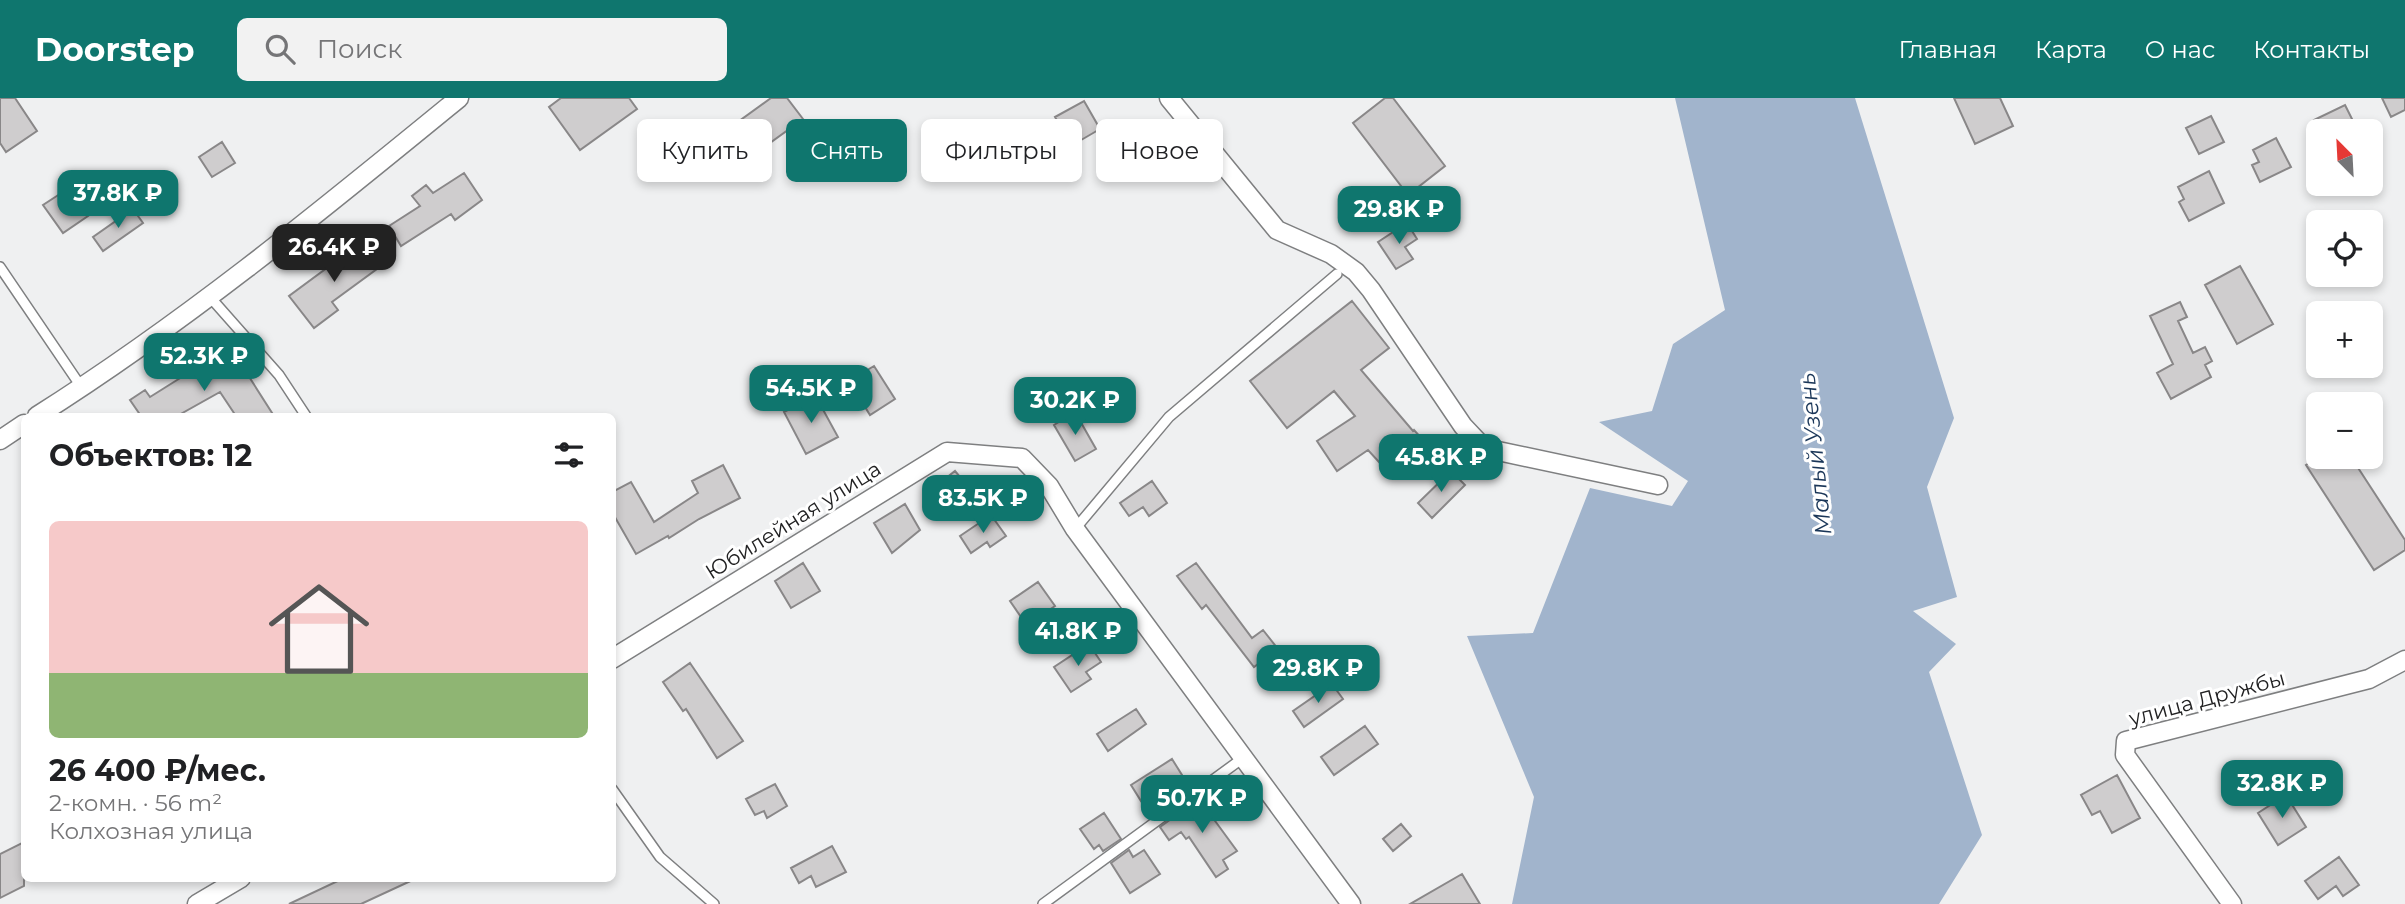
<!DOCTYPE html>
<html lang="ru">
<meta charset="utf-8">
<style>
body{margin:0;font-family:Montserrat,sans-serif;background:#f2f2f2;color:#202124;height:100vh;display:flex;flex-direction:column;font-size:26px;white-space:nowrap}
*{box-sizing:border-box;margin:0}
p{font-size:23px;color:#757577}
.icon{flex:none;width:38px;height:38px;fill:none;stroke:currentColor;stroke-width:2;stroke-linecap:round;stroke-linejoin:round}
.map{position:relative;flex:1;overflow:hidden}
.sheet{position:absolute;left:21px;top:315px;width:595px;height:469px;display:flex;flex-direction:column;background:#fff;border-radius:10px;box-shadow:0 4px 10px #0003}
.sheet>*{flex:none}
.top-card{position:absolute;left:637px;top:21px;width:665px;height:63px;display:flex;gap:14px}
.needle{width:46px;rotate:336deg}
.buttons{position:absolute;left:2306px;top:21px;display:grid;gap:14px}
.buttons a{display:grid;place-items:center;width:77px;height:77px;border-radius:10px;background:#fff;box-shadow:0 4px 10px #0003;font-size:35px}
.price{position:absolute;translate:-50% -60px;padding:0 16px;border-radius:14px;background:#0f766e;color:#fff;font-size:23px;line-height:46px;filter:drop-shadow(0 2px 4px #0008)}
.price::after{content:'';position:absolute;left:50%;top:42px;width:21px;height:16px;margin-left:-10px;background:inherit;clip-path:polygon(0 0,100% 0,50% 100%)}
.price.current{background:#222;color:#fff}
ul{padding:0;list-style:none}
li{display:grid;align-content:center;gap:14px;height:371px;padding:0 28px}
li span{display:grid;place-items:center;height:217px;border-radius:10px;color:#555}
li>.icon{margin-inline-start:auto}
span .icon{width:126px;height:126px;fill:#fffc;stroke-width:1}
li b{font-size:30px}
h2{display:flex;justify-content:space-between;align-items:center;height:84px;padding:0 28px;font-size:30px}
.pill{padding:0 24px;border-radius:10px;background:#fff;box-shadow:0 4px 10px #0003;font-size:24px;line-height:63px}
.pill.current{background:#0f766e;color:#fff}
header{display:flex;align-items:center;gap:42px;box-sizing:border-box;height:98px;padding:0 35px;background:#0f766e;color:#fff}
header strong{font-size:33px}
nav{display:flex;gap:38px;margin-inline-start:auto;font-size:24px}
.search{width:490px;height:63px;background:#f2f2f2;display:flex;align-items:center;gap:18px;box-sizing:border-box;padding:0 24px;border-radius:10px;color:#757577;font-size:26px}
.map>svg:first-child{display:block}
.water{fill:#a1b4cc}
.building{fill:#cfcdce;stroke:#898788;stroke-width:2}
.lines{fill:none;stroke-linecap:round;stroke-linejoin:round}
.service-casing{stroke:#7e7f80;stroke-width:12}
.minor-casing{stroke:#7e7f80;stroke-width:21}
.service{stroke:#fff;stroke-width:9}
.minor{stroke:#fff;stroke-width:18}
.labels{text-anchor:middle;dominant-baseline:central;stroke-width:6;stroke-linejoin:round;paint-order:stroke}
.street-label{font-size:21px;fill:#212122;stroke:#fff}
.water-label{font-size:23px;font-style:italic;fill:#1a3658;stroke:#fff}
</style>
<header>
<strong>Doorstep</strong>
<div class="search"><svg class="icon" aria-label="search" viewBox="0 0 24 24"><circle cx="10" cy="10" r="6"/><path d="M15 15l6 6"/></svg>Поиск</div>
<nav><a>Главная</a><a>Карта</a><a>О нас</a><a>Контакты</a></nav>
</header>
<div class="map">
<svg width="2405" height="806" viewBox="0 0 2405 806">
<rect width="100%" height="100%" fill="#eff0f1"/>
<path class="water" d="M1675,0h180l99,320 -27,69 30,110 -44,14 43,33 -27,28 53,163 -43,69h-427l22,-107 -67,-161 66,-3 57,-145 82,18 16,-25 -89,-59 53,-11 21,-67 52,-34z"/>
<path class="building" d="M0,0h15l22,33 -31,21 -6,-9z
M561,0h68l8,11 -57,41 -31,-43z
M771,0h16l16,21 -76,55 -21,-29z
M1385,0h8l52,68 -37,29 -55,-72z
M1954,0h46l13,28 -38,18z
M2382,0h23v12l-14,7z
M1084,3l16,28 -36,21 -4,-7 -14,7 -8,-14 21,-12 -4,-7z
M2345,7l13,26h-38l-6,-11z
M2211,18l13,26 -25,12 -13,-26z
M2276,40l15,29 -31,15 -8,-17 7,-3 -6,-12z
M222,44l13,21 -23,14 -13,-20z
M2209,73l15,32 -35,18 -10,-19 5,-3 -6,-12z
M464,75l18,27 -27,20 -4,-6 -50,32 -12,-20 31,-20 -8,-10 14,-11 7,8z
M69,90l19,28 -25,17 -20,-28z
M133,111l10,14 -40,28 -10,-14z
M1407,125l10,16 -12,8 8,12 -17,10 -18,-27z
M362,144l19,24 -49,36 6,8 -24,18 -25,-32z
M2240,168l33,58 -36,20 -32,-59z
M1352,203l37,47 -28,22 52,61 1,-1 17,19 -24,21 -4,-5 -12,10 -23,-25 -31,21 -20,-30 38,-25 -21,-25 -47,37 -37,-47z
M2180,204l7,15 -9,4 15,32 12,-6 7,14 -7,4 6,12 -40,22 -14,-26 16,-9 -23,-48z
M193,256l16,26 30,-19 35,55h-38l-16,-24 -43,24h-36l-11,-16 15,-10 5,7 35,-22 -7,-11z
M874,268l21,33 -25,16 -21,-34z
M815,297l23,42 -32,17 -22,-42z
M1075,314l21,37 -21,12 -21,-36z
M2319,359h32l54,83v10l-31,20 -68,-105z
M723,367l17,33 -41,21 -30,19 -1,-2 -32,18 -24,-42v-20l19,-10 23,40 44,-29 -6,-12z
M955,373l15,18 -27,22 -13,-20z
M1451,373l14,14 -33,33 -14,-15z
M1152,383l15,22 -18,13 -6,-9 -14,9 -9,-13z
M905,406l15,26 -28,23 -18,-30z
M991,417l15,21 -16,11 -3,-5 -16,11 -11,-17z
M803,465l17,28 -29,17 -16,-27z
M1196,465l56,75 11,-8 15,19 -24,18 -48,-62 -4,4 -25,-33z
M1038,484l17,24 -13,9 6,7 -16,11 -22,-32z
M1089,546l12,18 -15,10 5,7 -20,13 -17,-25z
M690,565l53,78 -26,17 -31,-49 -3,2 -20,-29z
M1332,586l11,15 -39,28 -11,-16z
M1136,611l10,15 -38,27 -11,-17z
M1365,628l13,18 -44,31 -13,-18z
M1172,661l10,16 -41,26 -10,-16z
M2117,677l23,43 -28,15 -12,-22 -8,4 -11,-20z
M775,686l12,22 -20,12 -3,-7 -9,4 -9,-16z
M2286,697l20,32 -28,18 -20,-32z
M1199,701l38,52 -14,9 5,9 -12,8 -27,-40 -3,2 -5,-7 -12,8 -9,-13z
M1104,715l17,26 -18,12 -4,-6 -5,4 -14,-20z
M1401,726l10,12 -18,15 -10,-12z
M24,744v44l-24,12v-44z
M832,748l14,26 -30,15 -5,-11 -12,7 -8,-15z
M1129,752l4,7 11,-7 16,24 -30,19 -19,-30z
M2339,759l20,28 -16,11 -7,-10 -18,13 -13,-18z
M1462,776l18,30h-70z
M344,780h73l-56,26h-72z"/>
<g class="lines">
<defs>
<path id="service" d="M0,169l82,121
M210,199l69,78 27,41
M1075,431l94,-112 168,-143
M612,691l48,68 54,47
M1043,806l200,-146"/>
<path id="minor" d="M1169,0l108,132 54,24 25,18 15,18 92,136 17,18 18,7 160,34
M37,318c149,-94 285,-206 422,-318
M0,342l24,-16
M612,561l335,-207 75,6 27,28 26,43 276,375
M197,806l44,-26
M2232,806l-107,-149 1,-14 243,-62 36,-19"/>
</defs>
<use href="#service" class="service-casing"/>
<use href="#minor" class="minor-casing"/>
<use href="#service" class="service"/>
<use href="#minor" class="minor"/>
</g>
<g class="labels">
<g class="street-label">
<text transform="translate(793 422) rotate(-32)">Юбилейная улица</text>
<text transform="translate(2207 600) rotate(-15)">улица Дружбы</text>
</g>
<g class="water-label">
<text transform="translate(1815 356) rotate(-96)">Малый Узень</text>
</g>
</g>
</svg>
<div class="buttons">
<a><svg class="needle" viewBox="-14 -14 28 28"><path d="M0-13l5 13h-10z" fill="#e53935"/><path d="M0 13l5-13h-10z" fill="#757577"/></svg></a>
<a><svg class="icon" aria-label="locate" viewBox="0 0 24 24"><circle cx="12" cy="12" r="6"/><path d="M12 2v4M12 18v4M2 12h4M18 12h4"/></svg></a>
<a>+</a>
<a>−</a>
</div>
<b class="price" style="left:118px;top:132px">37.8K ₽</b>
<b class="price" style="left:1399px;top:148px">29.8K ₽</b>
<b class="price current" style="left:334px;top:186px">26.4K ₽</b>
<b class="price" style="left:204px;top:295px">52.3K ₽</b>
<b class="price" style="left:811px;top:327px">54.5K ₽</b>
<b class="price" style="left:1075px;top:339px">30.2K ₽</b>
<b class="price" style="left:1441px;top:396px">45.8K ₽</b>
<b class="price" style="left:983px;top:437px">83.5K ₽</b>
<b class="price" style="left:1078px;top:570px">41.8K ₽</b>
<b class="price" style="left:1318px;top:607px">29.8K ₽</b>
<b class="price" style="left:2282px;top:722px">32.8K ₽</b>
<b class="price" style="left:1202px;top:737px">50.7K ₽</b>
<div class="top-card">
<a class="pill">Купить</a>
<a class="pill current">Снять</a>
<a class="pill">Фильтры</a>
<a class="pill">Новое</a>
</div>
<section class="sheet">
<h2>Объектов: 12<svg class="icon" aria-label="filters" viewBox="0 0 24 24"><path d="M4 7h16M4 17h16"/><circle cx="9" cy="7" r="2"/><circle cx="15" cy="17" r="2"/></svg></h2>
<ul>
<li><span style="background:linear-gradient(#f6c9c9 70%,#8fb573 0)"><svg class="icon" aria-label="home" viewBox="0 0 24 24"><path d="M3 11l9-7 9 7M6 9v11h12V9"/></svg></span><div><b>26 400 ₽/мес.</b><p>2-комн. · 56 m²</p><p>Колхозная улица</p></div></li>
</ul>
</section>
</div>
